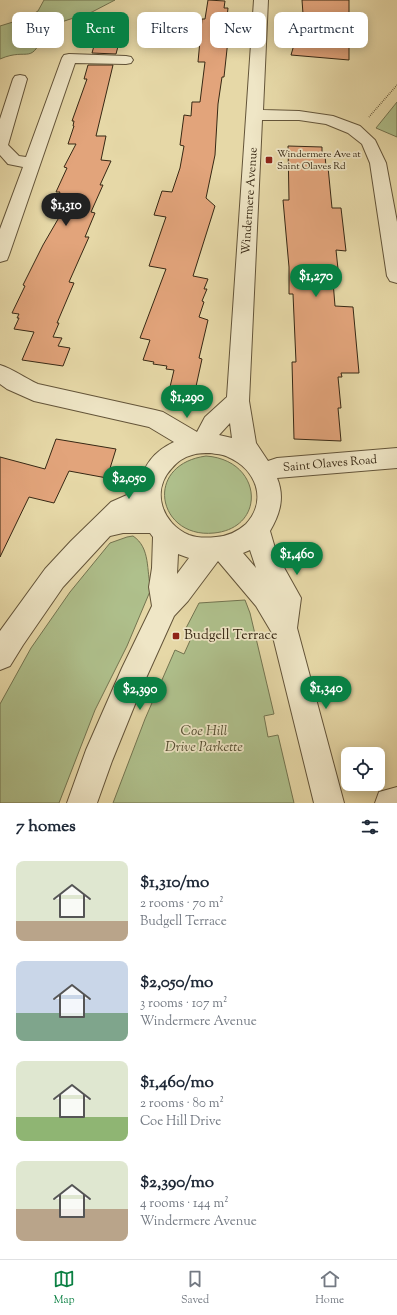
<!DOCTYPE html>
<meta charset="utf-8">
<style>
body{margin:0;font-family:"Sorts Mill Goudy",serif;background:#f6f6f7;color:#1f2937;height:100vh;display:flex;flex-direction:column;font-size:15px;white-space:nowrap}
*{box-sizing:border-box;margin:0}
p{font-size:13px;color:#747a83}
.icon{flex:none;width:22px;height:22px;fill:none;stroke:currentColor;stroke-width:2;stroke-linecap:round;stroke-linejoin:round}
.map{position:relative;height:803px;overflow:hidden}
.drawer{display:flex;flex-direction:column;background:#fff;flex:1}
.drawer>*{flex:none}
.guide{position:absolute;left:12px;top:12px;width:373px;height:36px;display:flex;gap:8px}
.tools{position:absolute;left:341px;top:747px;display:grid;gap:8px}
.tools a{display:grid;place-items:center;width:44px;height:44px;border-radius:8px;background:#fff;box-shadow:0 2px 10px #0003;font-size:20px}
.price{position:absolute;translate:-50% -34px;padding:0 9px;border-radius:14px;background:#0b8043;color:#fff;font-size:13px;line-height:26px;filter:drop-shadow(0 1px 2px #0008)}
.price::after{content:'';position:absolute;left:50%;top:24px;width:12px;height:9px;margin-left:-6px;background:inherit;clip-path:polygon(0 0,100% 0,50% 100%)}
.price.active{background:#222;color:#fff}
ul{padding:0;list-style:none}
li{display:flex;align-items:center;gap:12px;height:100px;padding:0 16px}
li span{display:grid;place-items:center;flex:none;width:112px;height:80px;border-radius:8px;color:#555}
li>.icon{margin-inline-start:auto}
span .icon{width:48px;height:48px;fill:#fffc;stroke-width:1}
li b{font-size:17px}
h2{display:flex;justify-content:space-between;align-items:center;height:48px;padding:0 16px;font-size:17px}
.pill{padding:0 14px;border-radius:8px;background:#fff;box-shadow:0 2px 10px #0003;font-size:14px;line-height:36px}
.pill.active{background:#0b8043;color:#fff}
.menu{display:flex;justify-content:space-around;align-items:center;height:56px;border-top:1px solid #e0e1e3;background:#fff;font-size:11px;color:#747a83}
.menu a{display:grid;justify-items:center;gap:2px}
.menu .active{color:#0b8043}
.map>svg:first-child{display:block}
.green{fill:#afc08c;stroke:#737450}
.building{fill:#e2a47b;stroke:#372814}
.lines{fill:none;stroke-linecap:round;stroke-linejoin:round}
.minor-casing{stroke:#635439;stroke-width:2}
.path{stroke:#372814;stroke-width:1.5;stroke-dasharray:0.5 1.5;stroke-linecap:butt}
.minor{fill:#efe6c6;fill-rule:evenodd}
.poi-dot{fill:#8f2418;stroke:#efe6c6;stroke-width:1.5}
.labels{text-anchor:middle;dominant-baseline:central;stroke-width:3.5;stroke-linejoin:round;paint-order:stroke}
.far-poi-label{font-size:10px;fill:#372814;stroke:#efe6c6;text-anchor:start}
.street-label{font-size:12px;fill:#372814;stroke:#efe6c6}
.near-poi-label{font-size:14px;fill:#372814;stroke:#efe6c6;text-anchor:start}
.near-park-label{font-size:14px;font-style:italic;fill:#554e32;stroke:#efe6c6}
</style>
<div class="map">
<svg width="397" height="803" viewBox="0 0 397 803">
<rect width="100%" height="100%" fill="#e6d8a7"/>
<filter id="stains"><feTurbulence type="fractalNoise" baseFrequency=".005" numOctaves="4"/><feColorMatrix values="0 0 0 0 .2 0 0 0 0 .09 0 0 0 0 .02 0 0 0 .5 -.17"/></filter>
<radialGradient id="worn" r=".72"><stop offset=".6" stop-color="#630" stop-opacity="0"/><stop offset="1" stop-color="#630" stop-opacity=".3"/></radialGradient>
<path class="green" d="M44,0h71l-23,12 -46,15c-15,42 -16,19 -46,32v-33l26,-8 12,-7z
M397,102v35l-21,-9z
M206,456c57,4 61,72 8,77 -56,6 -72,-68 -8,-77z
M133,536c18,12 13,35 18,53l-24,57 -32,64 -36,93h-59v-99l31,-56 39,-56 40,-49 17,-6z
M245,600l5,13 24,101 -10,2 4,21 10,-2 16,68h-181l32,-84 30,-69 9,4 9,-20 -8,-4 14,-27z"/>
<path class="building" d="M208,0l17,1 -1,7h4l-2,19h2v13l-4,37h-2l-4,27 -3,51 -9,43 9,8 -22,70 15,3 -4,10h3l-5,12 2,1 -5,15 9,3 -9,38 3,1 -7,32 -25,-4 4,-17 -8,-1 1,-3 -14,-2 1,-2 -11,-2 7,-20 -10,-2 26,-69 -17,-3 17,-49 -12,-2 8,-24 10,1 8,-24 4,-22 -4,-1 4,-30 7,1 1,-14h8l5,-40h-7l4,-43h3z
M302,0h47v60l-58,-5 12,-41z
M97,35h24l-5,19 -24,-1z
M88,65h25l-17,71h10l-5,24 10,1 -11,24h3l-12,27 4,1 -10,24h4l-20,45 5,1 -17,40h2l-6,14 9,1 -4,8 12,2 -7,18 -41,-6 12,-28 -20,-3 5,-11h-2l2,-4 -7,-1 13,-27 -2,-1 20,-40 18,-31 -8,-1 4,-9h-2l5,-12h-4l11,-24 -3,-1 12,-23h-8l6,-18h-1l1,-5h-2l15,-42h-3z
M288,146l34,1v8h3l1,12h2l4,41h9l5,43 -10,-1 2,19h-6l3,37 18,1 6,66h-18l1,4h-4l3,31h-3l3,33 -47,-2 -2,-77h4l-3,-68h-4v-27l-6,-67h6z
M56,439l60,10 -9,29 -38,-7 -15,32 -25,-6 -29,60v-100l45,12z"/>
<g class="lines">
<defs>
<path id="minor" d="M254,0h14l-5,110 36,1 34,5 27,10 15,14 11,23 11,59v61l-7,-2 -3,-5 -17,-113 -8,-19 -14,-11 -22,-9 -27,-4h-37l-13,281 7,42 12,18 9,-3 120,-10v20l-120,10c8,19 3,36 -7,53l7,24 24,43 -4,30 47,175h-30l-42,-170 -16,-27 -38,-45 -30,40 -14,15 -32,71 -30,74 -15,42h-30l19,-53 36,-82 30,-62 -3,-19 3,-19 1,-31 -3,-4h-27l-13,3 -47,51 -40,58 -13,21 -10,4v-39l45,-62 26,-28 40,-39 25,-11v-4c10,-22 15,-34 38,-45l-25,-15 -115,-26 -27,-12 -7,-5v-19c13,4 25,13 38,19l117,26 8,2 34,20 8,-15 22,-20zM230,423l2,15 -13,-3zM210,453c6,1 13,1 18,4 28,12 40,43 18,67 -9,8 -18,12 -30,13 -9,1 -19,1 -27,-2 -28,-12 -38,-45 -17,-67 5,-6 12,-11 20,-13 6,-2 13,-2 18,-2zM250,550l6,18 -13,-15zM178,554l11,4 -12,16z
M69,54l57,2 5,1 2,3 -2,3 -5,1 -51,-1 -66,192 -2,5 -7,2v-33l23,-62 -15,-3 -8,-9v-36l13,-40 2,-3 5,-1 5,1 2,3 -19,66 11,11 7,1 36,-99 2,-3z
M397,787v16h-22l4,-11z"/>
</defs>
<use href="#minor" class="minor-casing"/>
<path class="path" d="M369,117l28,-32"/>
<use href="#minor" class="minor"/>
</g>
<g class="poi-dot">
<rect x="265" y="156" width="8" height="8" rx="2"/>
<rect x="172" y="632" width="8" height="8" rx="2"/>
</g>
<g class="labels">
<g class="far-poi-label">
<text x="277" y="154">Windermere Ave at<tspan x="277" dy="12">Saint Olaves Rd</tspan></text>
</g>
<g class="street-label">
<text transform="translate(250 201) rotate(-86)">Windermere Avenue</text>
<text transform="translate(330 464) rotate(-5)">Saint Olaves Road</text>
</g>
<g class="near-poi-label">
<text x="184" y="636">Budgell Terrace</text>
</g>
<g class="near-park-label">
<text x="204" y="732">Coe Hill<tspan x="204" dy="16">Drive Parkette</tspan></text>
</g>
</g>
<rect width="100%" height="100%" filter="url(#stains)"/>
<rect width="100%" height="100%" fill="url(#worn)"/>
</svg>
<div class="tools">
<a><svg class="icon" aria-label="locate" viewBox="0 0 24 24"><circle cx="12" cy="12" r="6"/><path d="M12 2v4M12 18v4M2 12h4M18 12h4"/></svg></a>
</div>
<b class="price active" style="left:66px;top:227px">$1,310</b>
<b class="price" style="left:316px;top:298px">$1,270</b>
<b class="price" style="left:187px;top:419px">$1,290</b>
<b class="price" style="left:129px;top:500px">$2,050</b>
<b class="price" style="left:297px;top:576px">$1,460</b>
<b class="price" style="left:326px;top:710px">$1,340</b>
<b class="price" style="left:140px;top:711px">$2,390</b>
<div class="guide">
<a class="pill">Buy</a>
<a class="pill active">Rent</a>
<a class="pill">Filters</a>
<a class="pill">New</a>
<a class="pill">Apartment</a>
</div>
</div>
<section class="drawer">
<h2>7 homes<svg class="icon" aria-label="filters" viewBox="0 0 24 24"><path d="M4 7h16M4 17h16"/><circle cx="9" cy="7" r="2"/><circle cx="15" cy="17" r="2"/></svg></h2>
<ul>
<li><span style="background:linear-gradient(#dfe7d0 75%,#b9a48a 0)"><svg class="icon" aria-label="home" viewBox="0 0 24 24"><path d="M3 11l9-7 9 7M6 9v11h12V9"/></svg></span><div><b>$1,310/mo</b><p>2 rooms · 70 m²</p><p>Budgell Terrace</p></div></li>
<li><span style="background:linear-gradient(#c9d6e8 65%,#7fa58c 0)"><svg class="icon" aria-label="home" viewBox="0 0 24 24"><path d="M3 11l9-7 9 7M6 9v11h12V9"/></svg></span><div><b>$2,050/mo</b><p>3 rooms · 107 m²</p><p>Windermere Avenue</p></div></li>
<li><span style="background:linear-gradient(#dfe7d0 70%,#8fb573 0)"><svg class="icon" aria-label="home" viewBox="0 0 24 24"><path d="M3 11l9-7 9 7M6 9v11h12V9"/></svg></span><div><b>$1,460/mo</b><p>2 rooms · 80 m²</p><p>Coe Hill Drive</p></div></li>
<li><span style="background:linear-gradient(#dfe7d0 60%,#b9a48a 0)"><svg class="icon" aria-label="home" viewBox="0 0 24 24"><path d="M3 11l9-7 9 7M6 9v11h12V9"/></svg></span><div><b>$2,390/mo</b><p>4 rooms · 144 m²</p><p>Windermere Avenue</p></div></li>
</ul>
</section>
<nav class="menu">
<a class="active"><svg class="icon" aria-label="map" viewBox="0 0 24 24"><path d="M3 6l6-2 6 2 6-2v14l-6 2-6-2-6 2zM9 4v14M15 6v14"/></svg>Map</a>
<a><svg class="icon" aria-label="saved" viewBox="0 0 24 24"><path d="M7 4h10v16l-5-4-5 4z"/></svg>Saved</a>
<a><svg class="icon" aria-label="home" viewBox="0 0 24 24"><path d="M3 11l9-7 9 7M6 9v11h12V9"/></svg>Home</a>
</nav>
